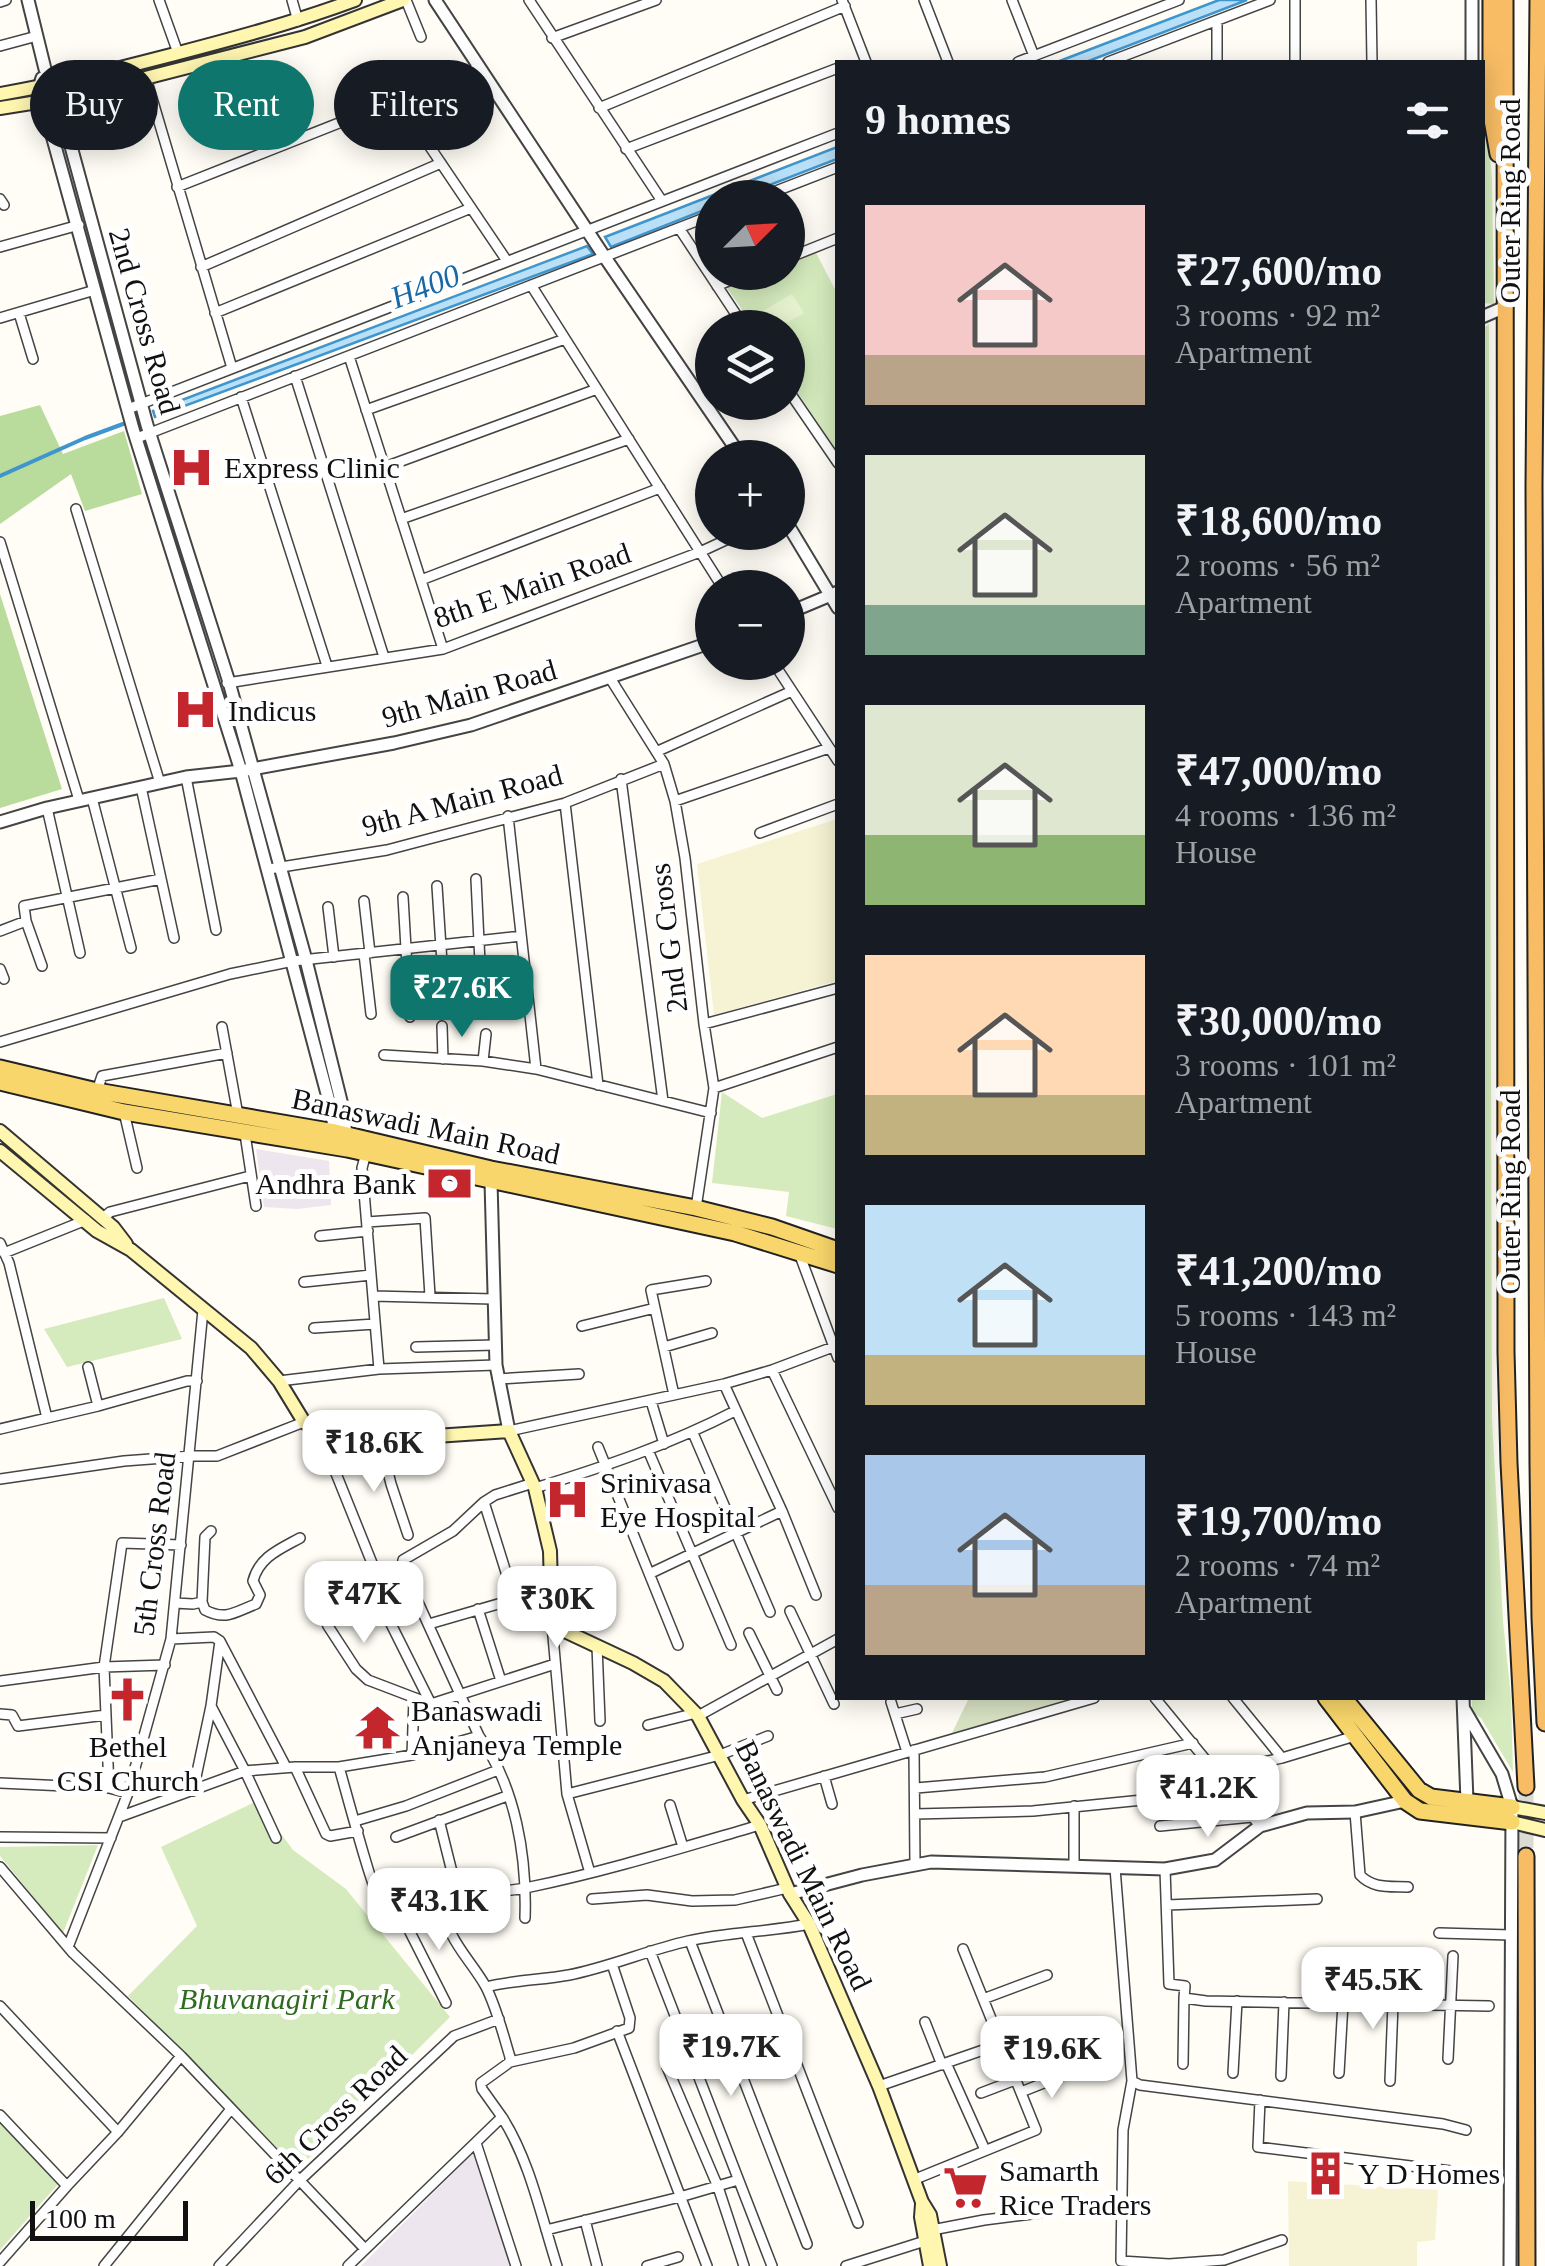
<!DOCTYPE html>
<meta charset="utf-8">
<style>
body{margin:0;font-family:Georgia,serif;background:#20242c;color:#f1f3f6;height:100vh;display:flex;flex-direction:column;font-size:38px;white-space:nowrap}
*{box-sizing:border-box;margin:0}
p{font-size:32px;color:#9ea1a6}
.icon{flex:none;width:55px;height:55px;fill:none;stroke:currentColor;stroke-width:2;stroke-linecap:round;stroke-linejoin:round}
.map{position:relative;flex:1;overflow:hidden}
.sheet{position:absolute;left:835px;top:60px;width:650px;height:1640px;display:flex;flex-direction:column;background:#171b24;border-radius:0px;box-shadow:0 5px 25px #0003}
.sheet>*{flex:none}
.top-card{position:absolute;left:30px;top:60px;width:655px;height:90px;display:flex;gap:20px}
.needle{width:65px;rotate:66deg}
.controls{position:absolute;left:695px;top:180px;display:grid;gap:20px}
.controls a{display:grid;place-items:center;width:110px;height:110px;border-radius:50%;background:#171b24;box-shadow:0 5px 25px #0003;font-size:50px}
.scale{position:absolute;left:30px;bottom:25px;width:158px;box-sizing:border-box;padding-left:10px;border:5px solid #111;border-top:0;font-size:28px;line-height:35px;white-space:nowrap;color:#111;-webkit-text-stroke:8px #fff;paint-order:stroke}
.price{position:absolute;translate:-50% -85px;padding:0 22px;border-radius:20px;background:#fff;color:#222;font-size:32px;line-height:65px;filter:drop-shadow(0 2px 5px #0008)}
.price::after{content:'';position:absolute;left:50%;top:60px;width:30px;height:22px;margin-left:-15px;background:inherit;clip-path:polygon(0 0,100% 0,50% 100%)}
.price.current{background:#0f766e;color:#fff}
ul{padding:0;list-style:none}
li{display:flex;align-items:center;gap:30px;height:250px;padding:0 30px}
li span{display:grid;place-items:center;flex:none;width:280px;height:200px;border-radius:0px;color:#555}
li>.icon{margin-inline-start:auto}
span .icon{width:120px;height:120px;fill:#fffc;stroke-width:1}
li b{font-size:42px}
h2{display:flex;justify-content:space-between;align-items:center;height:120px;padding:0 30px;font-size:42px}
.pill{padding:0 35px;border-radius:45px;background:#171b24;box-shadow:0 5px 25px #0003;font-size:35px;line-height:90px}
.pill.current{background:#0f766e;color:#fff}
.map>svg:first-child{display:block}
.industrial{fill:#eee6ef}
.farmland{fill:#f6f3d4}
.green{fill:#d5ebbd}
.forest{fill:#b9dc9c}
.cemetery{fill:#d9e3c4}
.pitch{fill:#e6f2cf}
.water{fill:#b9e0f7;stroke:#3f96cf;stroke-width:2.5}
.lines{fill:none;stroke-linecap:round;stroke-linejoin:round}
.stream{stroke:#3f96cf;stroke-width:4}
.trunk-tunnel{stroke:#dbdad3;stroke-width:15;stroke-dasharray:15 8;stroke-linecap:butt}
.minor-casing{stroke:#444;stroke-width:12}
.tertiary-casing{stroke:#444;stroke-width:15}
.secondary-casing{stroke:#333;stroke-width:16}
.primary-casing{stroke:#222;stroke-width:19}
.trunk-casing{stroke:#222;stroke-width:19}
.minor{stroke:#fff;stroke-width:9}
.tertiary{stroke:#fff;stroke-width:11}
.secondary{stroke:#fff6b0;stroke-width:12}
.primary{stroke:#f9d66b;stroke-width:15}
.trunk{stroke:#f7bc64;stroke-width:15}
.labels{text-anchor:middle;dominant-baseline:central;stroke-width:10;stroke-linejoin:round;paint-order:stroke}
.street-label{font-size:30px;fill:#111;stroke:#fff}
.poi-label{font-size:30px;fill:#111;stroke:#fff;text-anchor:start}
.park-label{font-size:30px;font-style:italic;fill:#2f6b1f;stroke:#fff}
.water-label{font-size:32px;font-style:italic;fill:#1768a6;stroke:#fff}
</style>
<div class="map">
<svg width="1545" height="2266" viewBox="0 0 1545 2266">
<rect width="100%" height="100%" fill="#fffdf5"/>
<path class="industrial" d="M256,1149l73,12 2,44 -34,4 -33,-2z
M475,2151l38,115h-152z"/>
<path class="farmland" d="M837,819v162l-123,34 -17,-151z
M1288,2181l150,9 -3,50 -18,2v24h-128z"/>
<path class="green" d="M1481,0h6l1,130 4,49 2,125 -11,-1z
M816,253l21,40v158l-49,-73v-50l-34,-1 -27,-39 40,-15 21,-1v-8z
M1489,324l3,1095 11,202 8,76 2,75 -32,-54 -9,-6v-14h10v-1369z
M722,1092l40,26 75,-24v135l-51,-13 3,-24 -77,-9z
M164,1298l18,41 -115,28 -23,-38z
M257,1801l36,49 53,39 104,128 -152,152 -170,-173 69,-70 -36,-79z
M98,1845l-35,88 -63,-77v-9z
M0,2121l59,62 -59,67z"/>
<path class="forest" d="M40,405l23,49 61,-23 18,63 -57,17 -14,-37 -71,50v-108z
M0,594l62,195 -62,19z"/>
<path class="cemetery" d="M969,1698h110l-128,37z"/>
<path class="pitch" d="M792,294l12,19 -25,14h-5l-10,-17z"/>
<path class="water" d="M1219,0h28l-161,62h-29z
M837,147v12l-99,38 -26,1v9l-101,40 -6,-10z
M587,246l6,8 -438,163 -2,-6z"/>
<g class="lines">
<path class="stream" d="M0,476l85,-38 38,-14"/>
<path class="trunk-tunnel" d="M1526,1787v69"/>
<defs>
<path id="minor" d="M159,0l19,53
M292,0l6,21
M406,0l15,37
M529,0l133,201
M842,0l24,62
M924,0l24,62
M1012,0l22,56
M1371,0l1,62
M0,2l6,-2
M552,38l104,-38
M0,46l37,-10
M1018,62l161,-62
M1108,62l162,-62
M1217,62v-41
M1295,62v-62
M146,78l86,290
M399,101l108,160
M599,108l246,-102
M626,149l212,-81
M177,187l301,-119
M758,198l80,-31
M0,199l4,6
M679,228l66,100
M0,247l79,-22
M788,258l50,-20
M201,267l240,-104
M531,285l192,303
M717,286l32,-14
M19,313l14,46
M215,313l256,-105
M0,318l95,-28
M349,356l94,293
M295,376l89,281
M788,390l50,73
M241,397l86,269
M128,409l710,-276
M366,410l199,-71
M137,438l575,-223
M385,467l212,-78
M76,509l84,274
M401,519l228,-80
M0,542l79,258
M421,580l239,-92
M773,662l65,99
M610,678l54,86 11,37 10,57 19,166 10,64 -18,120
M227,683l216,-34 257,-97 43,-20
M658,751l134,-60
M186,777l30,153
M621,779l42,322
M141,787l33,151
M92,798l39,150
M675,801l154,-53
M565,803l33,282
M47,808l33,145
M508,816l28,253
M760,833l78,-29
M269,869l118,-19 178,-47 99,-39
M476,879l6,126
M437,886l8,123
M403,897l7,120
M364,901l6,52
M328,907l6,50
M0,931l26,-10
M364,954l7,60
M42,966l-16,-45 -2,-15 137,-27
M0,969l4,10
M704,1024l134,-36
M442,1026l1,33
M222,1027l16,88
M0,1042l230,-68 63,-13 228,-25
M384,1055l99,6 53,8 175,44
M483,1061l3,-27
M714,1088l124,-41
M97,1091l5,-15 125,-23
M124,1112l13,56
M245,1134l11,72
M367,1149l-5,19 17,201
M103,1218l7,-6 140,-36
M367,1222l58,-4 5,78
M320,1236l48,-5
M0,1243l9,20 38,155
M4,1253l82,-33
M799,1253l39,105
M304,1282l67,-7
M373,1296l120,3
M582,1326l73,-18
M314,1328l61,-4
M416,1347l79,-2
M664,1347l48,-14
M88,1367l10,39
M772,1370l66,138
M498,1379l81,-5
M279,1381l100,-12 117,-4
M724,1384l58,127 34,84
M674,1395l-23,-105 55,-9
M651,1401l13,43
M0,1429l98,-23 89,-25h10
M509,1431l215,-47 48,-14 61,-23
M693,1433l77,179
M329,1441v15l49,122
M381,1443l10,41 17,51
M598,1447l80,198
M648,1450l83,195
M0,1479l124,-18 67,-5h26l87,-34
M533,1483l-38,12 -11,7 -31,29 -50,29 -1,7 -24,11 -52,32 -2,6 4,10 28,43 12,11 63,24 124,-40
M535,1488c69,-21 136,-44 200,-77
M484,1502l30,96
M402,1567l77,169c37,51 48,121 46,182
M651,1573l131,-62
M202,1602l3,8c21,11 30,2 51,-6l4,-9 -7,-14c6,-24 27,-32 47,-43
M175,1603l18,1 9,-2 3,-65 6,-6
M478,1609l23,72
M790,1611l44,93
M391,1624l40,80
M429,1624l121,-35
M552,1625l15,169 23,79
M749,1633l28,57
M171,1639l43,-2 6,4 66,126
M597,1646l3,75
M0,1681l104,-14 61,-2
M1155,1698l105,128
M1233,1698l49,60
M891,1702l16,50
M211,1706l34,65 31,67
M0,1714l12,1 6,11 88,-11
M895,1714l22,-5
M698,1716l140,-77
M648,1725l48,-12
M914,1750l1,114
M412,1755l2,-56
M295,1767l31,67 4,2 28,-5
M339,1767c5,17 34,126 40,131 18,16 63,1 83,-2 22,-4 46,-4 68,-9 78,-16 154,-40 230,-62
M1216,1772l66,-14 73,-22
M824,1776l8,28
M0,1783l109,5
M916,1788l129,-11 148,-34
M193,1791l18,-85 9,-65
M128,1793l-19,-5 -5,-121 18,-124 59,2
M567,1794l153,-39 48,-19
M743,1800l351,-102
M670,1805l13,42
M1074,1806v60
M1355,1812l5,63c13,14 30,11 48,12
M915,1814l118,-3 199,-20
M119,1817l126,-46 50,-4h44l73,-12 67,-19
M439,1820l19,76
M355,1821l51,-15 92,-36
M1160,1826l92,-9
M0,1837l111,1
M396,1837l111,-41
M0,1867l73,86 108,103 184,193
M1115,1868l17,213 -9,49 -2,131 48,3 55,-4 58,-20
M1165,1869l4,115 16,2 -1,12 22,3 283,5
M592,1899l55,-4 45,6 43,-1 52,-12
M411,1905l-1,27 36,71
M1167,1905l150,-6
M746,1933l112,290
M1439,1933l72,2
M690,1941l117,303
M68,1947l60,-154 43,-154 32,-329
M650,1951l122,315
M486,1987c27,-7 56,-7 83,-12 41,-8 79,-25 119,-34 40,-9 81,-9 121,-17
M983,1999l64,-24
M0,2006l118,126
M925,2022l17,43
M617,2031l90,235
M1448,2059l5,-103
M510,2062l64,-14 55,-20 1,-10 -18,-54
M946,2063l39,87
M1183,2064l1,-66
M667,2067l51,120 26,79
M1233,2073l4,-72
M1339,2073l4,-70
M1281,2076l3,-74
M1132,2081l8,4 303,39 23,6
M1390,2081l3,-77
M879,2086l185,-64
M1021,2092l48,-19
M981,2093l34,-13
M1260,2100l-2,47 209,26
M0,2115l67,71
M502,2117c28,44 39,99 55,149
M476,2143l40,123
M913,2180l123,-50 -73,-181
M585,2220l12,46
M546,2230l134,-33 58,-17
M932,2230l52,-10 64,-8
M0,2262l67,-76 51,-54 63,-76
M104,2266l127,-157
M219,2266l80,-85 155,-145 45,-17
M348,2266l154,-149 -20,-28 -1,-6 25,-18 4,-3v-5c-7,-23 -13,-48 -24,-70 -16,-29 -43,-50 -42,-86
M647,2266l31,-9
M846,2266l79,-25"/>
<path id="tertiary" d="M28,0l17,69 9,15 93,341 82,257 24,87 53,191 36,145 5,35
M435,0l167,253 140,205
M1472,62v-62
M42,78l-3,10 94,341 108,342 89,334 6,32
M1482,317l23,-10
M788,525l50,83
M788,613l50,-21
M0,822l47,-14 139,-31 55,-6 153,-28 77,-18 241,-83
M491,1182l5,183 13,66
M1463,1698l4,103
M1464,1709l38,65 10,33 -2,459
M790,1894l72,-19 69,-13 234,7 50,-9 45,-34 47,-13 48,-1 50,-11"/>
<path id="secondary" d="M0,94c59,-10 117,-25 175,-40 61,-16 121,-32 180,-54
M0,108l75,-12 230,-59 98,-37
M0,1131l113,96 13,17
M0,1151l97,80 34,19 120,98 28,33 25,41 25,19 12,4h14l66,-8 88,-6 26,57 15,63 2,74 81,38 31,18 34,35 45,84 17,25 30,69 19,30 70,162 43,116 8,13 10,51
M1512,1807l33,6
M1512,1822l33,8
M922,2204l-1,13 9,49"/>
<path id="primary" d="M0,1068l97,23 238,41 156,37 205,39 76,19 66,23
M0,1082l124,30 223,37 388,84 103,32
M1326,1698l79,103 15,10 92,11
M1344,1698l75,92 12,7 81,10"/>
<path id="trunk" d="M1491,0v114l7,40
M1505,0l1,1352 3,111 17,324
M1538,0l-4,485 4,979 2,154 5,105
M1526,1856l1,410"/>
</defs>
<use href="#minor" class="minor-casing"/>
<use href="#tertiary" class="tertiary-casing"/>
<use href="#secondary" class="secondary-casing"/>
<use href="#primary" class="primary-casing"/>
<use href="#trunk" class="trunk-casing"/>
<use href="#minor" class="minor"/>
<use href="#tertiary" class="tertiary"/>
<use href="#secondary" class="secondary"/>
<use href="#primary" class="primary"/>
<use href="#trunk" class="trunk"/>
</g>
<defs>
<symbol id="hospital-bare" viewBox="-9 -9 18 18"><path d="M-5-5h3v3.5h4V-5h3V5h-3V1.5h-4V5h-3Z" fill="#c4262e" stroke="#fff" stroke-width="2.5" paint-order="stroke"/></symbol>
<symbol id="bank-bare" viewBox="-9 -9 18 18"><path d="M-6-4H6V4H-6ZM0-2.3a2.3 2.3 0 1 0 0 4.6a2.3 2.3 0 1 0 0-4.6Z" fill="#c4262e" stroke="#fff" stroke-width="2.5" paint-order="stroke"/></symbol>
<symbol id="church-bare" viewBox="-9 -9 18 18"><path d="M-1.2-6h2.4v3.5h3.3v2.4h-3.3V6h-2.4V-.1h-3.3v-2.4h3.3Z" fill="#c4262e" stroke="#fff" stroke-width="2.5" paint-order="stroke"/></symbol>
<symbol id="temple-bare" viewBox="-9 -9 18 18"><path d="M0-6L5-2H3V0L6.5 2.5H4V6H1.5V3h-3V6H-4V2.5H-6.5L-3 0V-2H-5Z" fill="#c4262e" stroke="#fff" stroke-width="2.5" paint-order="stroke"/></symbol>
<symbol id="building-bare" viewBox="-9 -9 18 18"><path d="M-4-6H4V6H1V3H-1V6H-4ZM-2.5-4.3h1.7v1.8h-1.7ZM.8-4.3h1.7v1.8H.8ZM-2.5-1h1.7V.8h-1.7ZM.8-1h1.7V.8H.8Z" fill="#c4262e" stroke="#fff" stroke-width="2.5" paint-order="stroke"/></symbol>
<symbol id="supermarket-bare" viewBox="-9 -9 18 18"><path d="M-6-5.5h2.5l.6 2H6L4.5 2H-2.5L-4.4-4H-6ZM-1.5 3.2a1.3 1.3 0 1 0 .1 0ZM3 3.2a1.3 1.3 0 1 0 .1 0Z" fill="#c4262e" stroke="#fff" stroke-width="2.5" paint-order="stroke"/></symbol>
</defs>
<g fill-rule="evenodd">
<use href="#hospital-bare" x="160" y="436" width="63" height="63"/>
<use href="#hospital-bare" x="164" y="678" width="63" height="63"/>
<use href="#bank-bare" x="418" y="1152" width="63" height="63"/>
<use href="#hospital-bare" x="536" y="1468" width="63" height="63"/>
<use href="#church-bare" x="96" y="1668" width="63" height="63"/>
<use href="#temple-bare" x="346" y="1696" width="63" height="63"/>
<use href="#building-bare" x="1294" y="2142" width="63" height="63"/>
<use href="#supermarket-bare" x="934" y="2156" width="63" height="63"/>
</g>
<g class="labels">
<g class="street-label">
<text transform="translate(1509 201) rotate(-90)">Outer Ring Road</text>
<text transform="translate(145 321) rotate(74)">2nd Cross Road</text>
<text transform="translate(532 585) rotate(-19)">8th E Main Road</text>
<text transform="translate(469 693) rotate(-16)">9th Main Road</text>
<text transform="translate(462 800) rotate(-15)">9th A Main Road</text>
<text transform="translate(668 938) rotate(-97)">2nd G Cross</text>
<text transform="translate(426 1126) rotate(12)">Banaswadi Main Road</text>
<text transform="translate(1509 1192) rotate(-90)">Outer Ring Road</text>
<text transform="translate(154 1544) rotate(-83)">5th Cross Road</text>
<text transform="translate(804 1865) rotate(64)">Banaswadi Main Road</text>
<text transform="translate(335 2115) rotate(-44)">6th Cross Road</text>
</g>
<g class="poi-label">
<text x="224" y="467">Express Clinic</text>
<text x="228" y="710">Indicus</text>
<text x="416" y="1183" text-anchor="end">Andhra Bank</text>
<text x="600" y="1482">Srinivasa<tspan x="600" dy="34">Eye Hospital</tspan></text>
<text x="411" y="1710">Banaswadi<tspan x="411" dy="34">Anjaneya Temple</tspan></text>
<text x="128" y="1746" text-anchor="middle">Bethel<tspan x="128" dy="34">CSI Church</tspan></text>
<text x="999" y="2170">Samarth<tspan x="999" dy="34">Rice Traders</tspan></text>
<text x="1358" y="2173">Y D Homes</text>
</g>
<g class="park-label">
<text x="287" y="1998">Bhuvanagiri Park</text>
</g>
<g class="water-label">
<text transform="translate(425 286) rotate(-21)">H400</text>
</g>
</g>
</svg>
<div class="controls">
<a><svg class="needle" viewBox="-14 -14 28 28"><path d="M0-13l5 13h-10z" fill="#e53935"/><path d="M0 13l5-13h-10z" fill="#9ea1a6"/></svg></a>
<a><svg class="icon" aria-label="layers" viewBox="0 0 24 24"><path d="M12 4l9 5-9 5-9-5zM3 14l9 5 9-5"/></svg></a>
<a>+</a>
<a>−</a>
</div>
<div class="scale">100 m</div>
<b class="price current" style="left:462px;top:1040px">₹27.6K</b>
<b class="price" style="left:374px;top:1495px">₹18.6K</b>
<b class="price" style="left:364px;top:1646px">₹47K</b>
<b class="price" style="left:557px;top:1651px">₹30K</b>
<b class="price" style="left:1208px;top:1840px">₹41.2K</b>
<b class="price" style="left:439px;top:1953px">₹43.1K</b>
<b class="price" style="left:1373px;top:2032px">₹45.5K</b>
<b class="price" style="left:731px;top:2099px">₹19.7K</b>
<b class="price" style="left:1052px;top:2101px">₹19.6K</b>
<div class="top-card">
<a class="pill">Buy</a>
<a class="pill current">Rent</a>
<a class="pill">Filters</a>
</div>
<section class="sheet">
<h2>9 homes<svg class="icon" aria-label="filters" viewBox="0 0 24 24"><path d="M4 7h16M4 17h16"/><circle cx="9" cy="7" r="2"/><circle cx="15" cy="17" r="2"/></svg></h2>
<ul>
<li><span style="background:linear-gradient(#f6c9c9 75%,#b9a48a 0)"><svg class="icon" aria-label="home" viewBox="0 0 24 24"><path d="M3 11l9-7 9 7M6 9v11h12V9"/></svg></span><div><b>₹27,600/mo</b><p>3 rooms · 92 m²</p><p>Apartment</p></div></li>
<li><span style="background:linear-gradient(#dfe7d0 75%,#7fa58c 0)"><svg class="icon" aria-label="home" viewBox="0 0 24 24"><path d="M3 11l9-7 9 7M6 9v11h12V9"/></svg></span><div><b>₹18,600/mo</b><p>2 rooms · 56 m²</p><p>Apartment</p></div></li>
<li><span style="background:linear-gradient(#dfe7d0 65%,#8fb573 0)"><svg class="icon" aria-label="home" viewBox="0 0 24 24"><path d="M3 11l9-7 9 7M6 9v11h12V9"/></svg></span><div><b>₹47,000/mo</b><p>4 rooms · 136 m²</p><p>House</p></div></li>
<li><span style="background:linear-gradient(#ffd9b3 70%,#c2b280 0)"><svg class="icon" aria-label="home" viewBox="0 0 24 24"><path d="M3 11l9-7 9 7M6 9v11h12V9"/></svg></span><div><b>₹30,000/mo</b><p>3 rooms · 101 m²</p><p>Apartment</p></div></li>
<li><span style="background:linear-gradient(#bfe0f5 75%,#c2b280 0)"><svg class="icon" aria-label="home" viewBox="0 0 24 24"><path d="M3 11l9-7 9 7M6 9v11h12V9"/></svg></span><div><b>₹41,200/mo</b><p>5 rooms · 143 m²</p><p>House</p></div></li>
<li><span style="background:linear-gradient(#a9c7e8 65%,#b9a48a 0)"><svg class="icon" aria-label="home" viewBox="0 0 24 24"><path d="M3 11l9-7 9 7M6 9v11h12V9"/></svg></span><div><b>₹19,700/mo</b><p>2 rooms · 74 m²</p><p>Apartment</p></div></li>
</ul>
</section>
</div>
